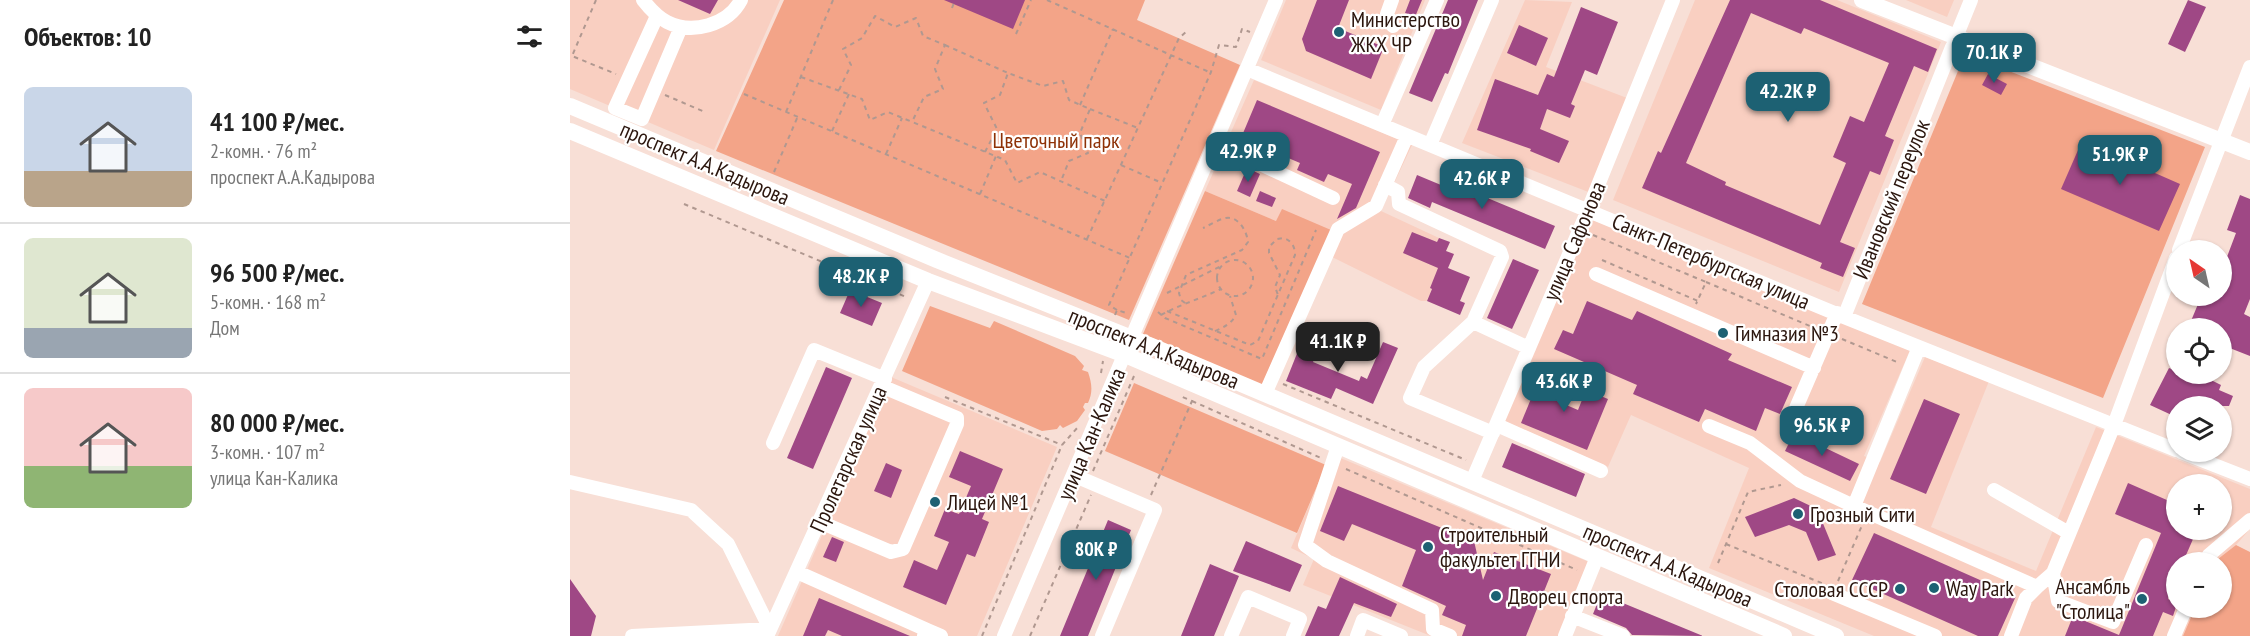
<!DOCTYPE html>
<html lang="ru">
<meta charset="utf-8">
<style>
body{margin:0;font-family:"PT Sans Narrow",sans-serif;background:#f2f2f2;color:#222;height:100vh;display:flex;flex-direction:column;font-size:22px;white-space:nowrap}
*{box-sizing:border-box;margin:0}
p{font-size:20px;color:#767676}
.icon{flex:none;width:33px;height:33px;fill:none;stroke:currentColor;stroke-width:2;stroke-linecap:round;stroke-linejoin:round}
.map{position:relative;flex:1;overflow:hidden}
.details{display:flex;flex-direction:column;background:#fff;width:570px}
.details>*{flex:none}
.needle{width:39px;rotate:326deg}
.controls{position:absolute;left:1596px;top:240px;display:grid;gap:12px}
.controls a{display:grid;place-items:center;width:66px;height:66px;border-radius:50%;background:#fff;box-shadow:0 2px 4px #0004;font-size:30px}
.price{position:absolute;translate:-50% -51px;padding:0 14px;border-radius:12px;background:#1d6173;color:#fff;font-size:20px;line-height:39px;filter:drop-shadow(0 2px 3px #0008)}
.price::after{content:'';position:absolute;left:50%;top:36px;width:18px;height:14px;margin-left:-9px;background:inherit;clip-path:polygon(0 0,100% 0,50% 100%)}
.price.current{background:#222;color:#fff}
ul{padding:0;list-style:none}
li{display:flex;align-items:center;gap:18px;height:150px;padding:0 24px}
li+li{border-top:2px solid #e0e0e0}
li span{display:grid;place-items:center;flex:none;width:168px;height:120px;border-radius:9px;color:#555}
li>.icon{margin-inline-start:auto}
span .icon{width:72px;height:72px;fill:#fffc;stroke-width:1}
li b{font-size:26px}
h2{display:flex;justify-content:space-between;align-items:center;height:72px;padding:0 24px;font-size:26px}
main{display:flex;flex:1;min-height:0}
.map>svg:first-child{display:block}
.built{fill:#f9cfc1;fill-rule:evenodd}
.green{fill:#f3a488}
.building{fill:#9f4885;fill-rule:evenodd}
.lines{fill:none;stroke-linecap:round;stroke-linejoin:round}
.path{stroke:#b09890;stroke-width:2;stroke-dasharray:4.5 4.5;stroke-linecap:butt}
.minor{stroke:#fff;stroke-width:14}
.major{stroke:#fff;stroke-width:16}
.poi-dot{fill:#1d6173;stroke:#fff;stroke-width:2}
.labels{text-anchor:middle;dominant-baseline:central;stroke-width:4.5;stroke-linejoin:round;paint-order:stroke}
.poi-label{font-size:22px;fill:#2b160e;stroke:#fff;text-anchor:start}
.park-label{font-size:22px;fill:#8e3207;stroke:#fff}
.street-label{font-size:22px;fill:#2b160e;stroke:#fff}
</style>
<main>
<section class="details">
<h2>Объектов: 10<svg class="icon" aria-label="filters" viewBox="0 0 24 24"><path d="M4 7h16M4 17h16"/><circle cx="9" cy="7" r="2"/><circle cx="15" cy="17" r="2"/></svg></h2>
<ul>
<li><span style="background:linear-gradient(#c9d6e8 70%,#b9a48a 0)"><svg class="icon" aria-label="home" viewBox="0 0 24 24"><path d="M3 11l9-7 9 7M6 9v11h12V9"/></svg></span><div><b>41 100 ₽/мес.</b><p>2-комн. · 76 m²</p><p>проспект А.А.Кадырова</p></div></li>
<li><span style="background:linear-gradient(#dfe7d0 75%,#9aa5b1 0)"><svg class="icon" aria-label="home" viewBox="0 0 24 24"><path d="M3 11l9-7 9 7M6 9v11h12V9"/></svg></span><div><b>96 500 ₽/мес.</b><p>5-комн. · 168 m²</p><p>Дом</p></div></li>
<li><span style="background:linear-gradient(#f6c9c9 65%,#8fb573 0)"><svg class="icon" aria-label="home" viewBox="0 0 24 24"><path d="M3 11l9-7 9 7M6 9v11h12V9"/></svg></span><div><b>80 000 ₽/мес.</b><p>3-комн. · 107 m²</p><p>улица Кан-Калика</p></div></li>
</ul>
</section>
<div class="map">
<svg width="1680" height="636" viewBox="0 0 1680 636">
<rect width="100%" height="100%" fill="#f8dfd6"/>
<path class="built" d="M0,0h210l-66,150 -144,-61z
M716,0h139l-44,110 -120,-50z
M955,0l47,2 -26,65 81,31 -36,95 -129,-50z
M1125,0h142l104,42 -102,250 -226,-92z
M1336,0h48l-7,17z
M684,80l158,65 -31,66 58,27 -6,15 10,4 -13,31 2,1 -5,12h-6l-91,-45 -54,-35 -71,-30z
M1013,216l328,132 -47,108 16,6 45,-105 64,24 -58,146 105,44 60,-144 154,62v40l-14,16 -22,17h-38v46h19l-12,28h-309l-165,-68 40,-100 -118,-53 -23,52 -113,-50zM1606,484h46v46h-46z
M321,377l166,70 -80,189h-199z
M761,454l258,108 -28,74h-130l-128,-51 11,-26 -23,-11z"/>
<path class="green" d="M214,0h361l-8,20 103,45 -111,255 -413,-169z
M1395,54l240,93 -102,251 -241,-94z
M635,191l71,30 6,-12 49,21 -69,155 -119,-51z
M360,306l60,22 4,-7 81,35 9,10 -2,4 6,2c4,12 5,20 0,31h-3l-2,4 2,3 -8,11 -14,7 -3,-3 -3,4 -15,2 -140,-60z
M564,383l192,82 -29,68 -192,-82z
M1666,545l14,7v84h-67l12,-28h27v-46h-8z"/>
<path class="building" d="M108,0h40l-8,14z
M374,0h81l-12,29z
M747,0h32l-11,28 46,19 -13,32 -65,-28 -4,-12z
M840,0h12l-7,17 -10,-4z
M878,0h30l-30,74 -3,-1 -13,29 -23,-9z
M1160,0h90l117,49 -9,23 -14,-6 -29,70 9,4 -14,35 -10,-4 -30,71 15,6 -12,29 -23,-9 2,-5 -180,-75 16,-37 3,2zM1181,13l50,21 3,-6 85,35 -25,59 -14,-6 -17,41 13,6 -26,62 -95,-40 1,-3 -40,-19z
M1618,0l18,7 -21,45 -17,-8z
M1011,7l37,15 -21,53 -12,-5 -14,34 4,2 -5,12 -23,-9 -7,20 29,12 -10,22 -29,-12 1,-2 -54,-19 18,-51 43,16 9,-21 7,3z
M949,25l29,13 -12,28 -29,-13z
M1418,74l19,10 -6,11 -19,-10z
M687,100l123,52 -24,56 -19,11 15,-35 -24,-10 -4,8 -27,-12 3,-7 -59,-25z
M1512,141l98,43 -21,47 -98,-42z
M677,168l13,6 -10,23 -13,-6z
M847,175l24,10 3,-5 111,46 -10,23 -113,-47 -2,6 -22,-10z
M690,191l16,7 -4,9 -16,-6z
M1670,195l10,4v100l-6,15 6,3v39l-28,-11v-17h-34l13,-31 9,3 1,-4h11v-26l14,-37 -9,-3z
M842,232l25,10 2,-4 11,4 -4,9 8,3 -6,14 22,9 -10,24 5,2 -5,12 -33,-14 5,-12 -2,-1 8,-20 -35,-15z
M943,259l26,11 -27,59 -25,-11z
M280,290l32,13 -10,23 -32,-13z
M1017,301l45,19 5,-9 95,43 -4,6 64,27 -12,27 -15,-6 -9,23 -51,-22 -6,13 -66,-28 4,-9 -83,-36 9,-19 10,4z
M731,335l20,8 -8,19 46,19 2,-5 6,3 16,-37 15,6 -25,56 -37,-16 -5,11 -45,-18 14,-35 -3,-1z
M256,367l26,11 -39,91 -26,-11z
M1599,368l7,3v3h23l22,11 -2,5 14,6 -4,10h-53v11l-26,-12z
M972,372l23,9 -8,20 21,9 8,-20 22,9 -21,51 -66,-27z
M1354,399l36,15 -34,80 -36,-15z
M1224,433l65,31 -9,17 -65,-30z
M942,443l73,31 -9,23 -74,-30z
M390,451l43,18 -21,50 7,3 -14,35 -8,-3 -21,51 -43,-18 11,-27 23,10 12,-28 -15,-6 11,-27 14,5 12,-28 -22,-9z
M316,463l16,7 -11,28 -17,-7z
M1558,483l48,21v26h21l-14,32h-7v17l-8,20 8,3v5l-3,9 -10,-4 -10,24h-88l8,-20 46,19 42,-102 -46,-19z
M768,486l136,55 9,39 11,-28 57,22 -25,62h-64l4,-11 -24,-10 4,-9 -44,-20 14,-36 -64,-26 -8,17 -24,-10z
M1224,498l23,11 19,46 -18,6 -12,-29 -17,-7 -34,12 -10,-20z
M538,520l23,10 -43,106h-28z
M1304,533l142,63 -18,40h-20l-126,-56z
M262,537l12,5 -8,20 -13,-5z
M676,541l56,24 -12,27 -57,-21z
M640,564l29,12 -25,60h-33z
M770,577l57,27 -6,13 -37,-14 -15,33h-34l13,-30 8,3z
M0,579l26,37 -5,20h-21z
M1031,594l102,42 -71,-1 -6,-7 -33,-14z
M249,598l91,38h-68l-14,-6 -3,6h-22z"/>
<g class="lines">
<path class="path" d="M26,0l-24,56 44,18
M477,0l162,72
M382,8l3,-8
M446,34l15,-34
M375,45l63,28
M231,77l61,22 8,21 18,-8 117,48 12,23 23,-11 65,29
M269,90l12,-25 -8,-16 19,-11 13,-22 20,11 21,-9 7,18 22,9 -10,24 8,20 -19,8 -12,25
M174,94l386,164
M95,95l40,17
M510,105l33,-76
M520,109l48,19
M216,112l47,-112
M262,131l17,-37
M415,152l12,-23 -13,-26 16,-8 8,-22 35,13 20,-5 6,19 21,9 -10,24 8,20 -19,8 -8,20
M316,154l16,-36
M551,165l41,18
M204,172l24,-56
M410,194l16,-38
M114,204l222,93
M1023,235l113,47 -10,22
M517,239l92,-201 9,-8
M647 278a18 18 0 1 1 36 0a18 18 0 1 1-36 0Z
M1032,260l96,41
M1136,282l111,47
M597,293l56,-28
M615,303l-4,-3 -2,-7 7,-18 56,-25 6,-8c-1,-10 -9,-26 -22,-24 -7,1 -16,7 -23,10
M547,310l-8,-5 102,-233 8,-27 17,2 6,-18 8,3
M597,311l83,34 8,-4 37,-86c0,-9 -4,-15 -12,-17l-6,1 -8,8v6l11,22 -5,12 3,8
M588,312l7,6 97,41 54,-129
M545,315l2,-5 9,3
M591,315c20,-11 39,-16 60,-26
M645,331c9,-4 16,-7 21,-16l-6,-19
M1272,339l55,23
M531,373l2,-12
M713,384l183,76
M375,397l117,48
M622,401l129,57
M776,469l231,101
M523,471l41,-95
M581,495l41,-94 -12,-5
M1156,544l98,40
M1148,563l30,-71 33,-7
M1268,581l25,-58
M412,636l80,-191 16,-18
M460,636l61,-141"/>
<path class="minor" d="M73,0c7,9 14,17 24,22 25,13 61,3 74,-22
M822,0l-5,14 6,12
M87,16l-42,92 27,11 39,-92
M1386,37l15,-37
M677,69l597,248 332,133
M812,125l55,-125
M645,143l118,55
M860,145l62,-145
M815,185l13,7 1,12 101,47 2,6 -29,65
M1609,250l71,-183
M1026,274l218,94
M1274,317l108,-270
M1349,347l-65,159 183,81 16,-14 61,-148 62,-167
M695,394l73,-165 38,-23 31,-70
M1223,415l44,-102
M927,425l104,46
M1139,426l41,17 50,38 54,25
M923,433l-83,-35 14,-31 49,-45 56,26
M203,443l41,-93 71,29
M768,446l-33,99 22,16 105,49 1,19 17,7
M1611,452l69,27
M503,475l82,35 -53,126
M902,481l116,-271 85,-210
M0,482l121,28 37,34 42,85 -138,7
M1424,490l75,43
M250,522l71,30 12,-3 54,-125v-6l-76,-32
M1635,562l4,-7 41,-35
M227,572l130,58 -3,6
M1483,573l5,28 55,21 33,-77
M1262,593l103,43
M1002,616l51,20
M357,630l14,6
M198,634l160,-353
M434,636l272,-636
M661,636l17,-39 52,22 -7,17
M787,636l6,-16 38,16
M995,636l32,-79
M1441,636l15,-38 11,-11
M1604,636l12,-28"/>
<path class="major" d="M1292,0l388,152
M0,106l367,154 217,87 682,289
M0,131l358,150 197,74 659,281"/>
</g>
<g class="poi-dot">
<circle cx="769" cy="32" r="6"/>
<circle cx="1153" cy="333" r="6"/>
<circle cx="365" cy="502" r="6"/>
<circle cx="1228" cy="514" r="6"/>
<circle cx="858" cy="547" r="6"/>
<circle cx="1364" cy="588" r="6"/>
<circle cx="1330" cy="589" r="6"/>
<circle cx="926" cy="596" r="6"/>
<circle cx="1572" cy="599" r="6"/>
</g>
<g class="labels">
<g class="poi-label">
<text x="781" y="19">Министерство<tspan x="781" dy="25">ЖКХ ЧР</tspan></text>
<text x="1165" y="333">Гимназия №3</text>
<text x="377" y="502">Лицей №1</text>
<text x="1240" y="514">Грозный Сити</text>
<text x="870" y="534">Строительный<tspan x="870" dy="25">факультет ГГНИ</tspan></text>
<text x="1560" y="586" text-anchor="end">Ансамбль<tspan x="1560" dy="25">"Столица"</tspan></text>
<text x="1376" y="588">Way Park</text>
<text x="1318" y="589" text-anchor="end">Столовая СССР</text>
<text x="938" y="596">Дворец спорта</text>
</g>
<g class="park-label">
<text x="486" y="140">Цветочный парк</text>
</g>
<g class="street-label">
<text transform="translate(135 163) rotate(23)">проспект А.А.Кадырова</text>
<text transform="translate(1321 199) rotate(-68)">Ивановский переулок</text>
<text transform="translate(1004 241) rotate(-67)">улица Сафонова</text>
<text transform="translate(1141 261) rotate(23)">Санкт-Петербургская улица</text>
<text transform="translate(584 348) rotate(22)">проспект А.А.Кадырова</text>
<text transform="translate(521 434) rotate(-67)">улица Кан-Калика</text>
<text transform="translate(278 459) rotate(-66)">Пролетарская улица</text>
<text transform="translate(1098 565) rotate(23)">проспект А.А.Кадырова</text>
</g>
</g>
</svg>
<div class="controls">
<a><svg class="needle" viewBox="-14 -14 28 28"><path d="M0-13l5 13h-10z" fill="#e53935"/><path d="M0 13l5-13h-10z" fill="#767676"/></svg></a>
<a><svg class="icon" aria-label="locate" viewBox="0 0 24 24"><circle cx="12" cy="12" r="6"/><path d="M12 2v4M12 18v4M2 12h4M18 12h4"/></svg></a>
<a><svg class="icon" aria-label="layers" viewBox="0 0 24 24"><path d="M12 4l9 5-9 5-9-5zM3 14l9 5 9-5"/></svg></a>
<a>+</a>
<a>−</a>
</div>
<b class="price" style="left:1424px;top:84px">70.1K ₽</b>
<b class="price" style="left:1218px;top:123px">42.2K ₽</b>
<b class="price" style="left:678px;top:183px">42.9K ₽</b>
<b class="price" style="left:1550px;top:186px">51.9K ₽</b>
<b class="price" style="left:912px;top:210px">42.6K ₽</b>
<b class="price" style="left:291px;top:308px">48.2K ₽</b>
<b class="price current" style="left:768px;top:373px">41.1K ₽</b>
<b class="price" style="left:994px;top:413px">43.6K ₽</b>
<b class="price" style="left:1252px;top:457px">96.5K ₽</b>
<b class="price" style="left:526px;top:581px">80K ₽</b>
</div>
</main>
